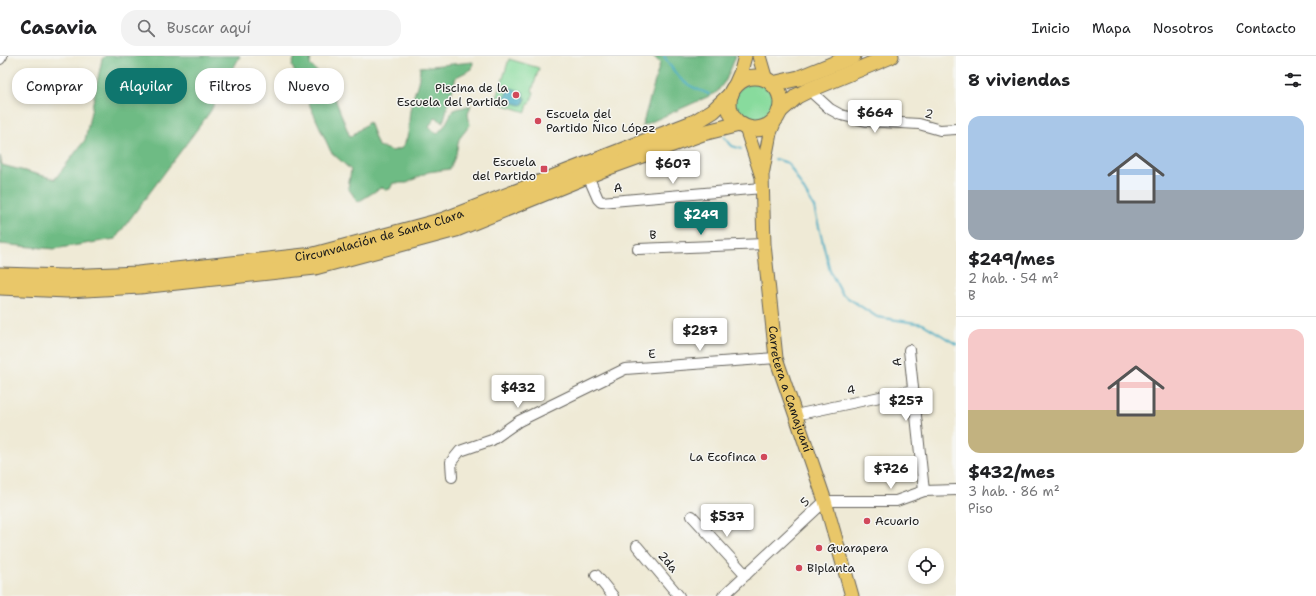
<!DOCTYPE html>
<html lang="es">
<meta charset="utf-8">
<style>
body{margin:0;font-family:"Shantell Sans",sans-serif;background:#f2f2f2;color:#202124;height:100vh;display:flex;flex-direction:column;font-size:15px;white-space:nowrap}
*{box-sizing:border-box;margin:0}
p{font-size:13px;color:#757577}
.icon{flex:none;width:22px;height:22px;fill:none;stroke:currentColor;stroke-width:2;stroke-linecap:round;stroke-linejoin:round}
.map{position:relative;flex:1;overflow:hidden}
.details{display:flex;flex-direction:column;background:#fff;width:360px}
.details>*{flex:none}
.hud{position:absolute;left:12px;top:12px;width:380px;height:36px;display:flex;gap:8px}
.fabs{position:absolute;left:908px;top:492px;display:grid;gap:8px}
.fabs a{display:grid;place-items:center;width:36px;height:36px;border-radius:50%;background:#fff;box-shadow:0 2px 6px #0003;font-size:20px}
.price{position:absolute;translate:-50% -34px;padding:0 9px;border-radius:4px;background:#fff;color:#222;font-size:13px;line-height:26px;filter:drop-shadow(0 1px 2px #0008)}
.price::after{content:'';position:absolute;left:50%;top:24px;width:12px;height:9px;margin-left:-6px;background:inherit;clip-path:polygon(0 0,100% 0,50% 100%)}
.price.active{background:#0f766e;color:#fff}
ul{padding:0;list-style:none}
li{display:grid;align-content:center;gap:8px;height:212px;padding:0 12px}
li+li{border-top:1px solid #e0e0e0}
li span{display:grid;place-items:center;height:124px;border-radius:12px;color:#555}
li>.icon{margin-inline-start:auto}
span .icon{width:72px;height:72px;fill:#fffc;stroke-width:1}
li b{font-size:17px}
h2{display:flex;justify-content:space-between;align-items:center;height:48px;padding:0 12px;font-size:17px}
.chip{padding:0 14px;border-radius:16px;background:#fff;box-shadow:0 2px 6px #0003;font-size:14px;line-height:36px}
.chip.active{background:#0f766e;color:#fff}
header{display:flex;align-items:center;gap:24px;box-sizing:border-box;height:56px;padding:0 20px;background:#fff;border-bottom:1px solid #e0e0e0}
header strong{font-size:19px}
nav{display:flex;gap:22px;margin-inline-start:auto;font-size:14px}
.search{width:280px;height:36px;background:#f2f2f2;display:flex;align-items:center;gap:10px;box-sizing:border-box;padding:0 14px;border-radius:16px;color:#757577;font-size:15px}
main{display:flex;flex:1;min-height:0}
.map>svg:first-child{display:block}
.green{fill:#88db9d;stroke:#527c5c}
.forest{fill:#6ebb84;stroke:#456c50}
.water{fill:#44abc3;stroke:#306470}
.lines{fill:none;stroke-linecap:round;stroke-linejoin:round}
.stream{stroke:#44abc3;stroke-width:2}
.minor-casing{stroke:#66645d;stroke-width:12}
.major-casing{stroke:#66645d;stroke-width:15}
.highway-casing{stroke:#66645d;stroke-width:17}
.minor{stroke:#fff;stroke-width:10}
.major{stroke:#e9c769;stroke-width:13}
.highway{stroke:#e9c769;stroke-width:15}
.poi-dot{fill:#d1495b;stroke:#f6f6f2;stroke-width:1.5}
.labels{text-anchor:middle;dominant-baseline:central;stroke-width:3;stroke-linejoin:round;paint-order:stroke}
.poi-label{font-size:12px;fill:#1c1c1c;stroke:#f6f6f2;text-anchor:start}
.street-label{font-size:12px;fill:#1c1c1c;stroke:#f6f6f2}
</style>
<header>
<strong>Casavia</strong>
<div class="search"><svg class="icon" aria-label="search" viewBox="0 0 24 24"><circle cx="10" cy="10" r="6"/><path d="M15 15l6 6"/></svg>Buscar aquí</div>
<nav><a>Inicio</a><a>Mapa</a><a>Nosotros</a><a>Contacto</a></nav>
</header>
<main>
<div class="map">
<svg width="956" height="540" viewBox="0 0 956 540">
<rect width="100%" height="100%" fill="#f6f6f2"/>
<filter id="ink" filterUnits="userSpaceOnUse"><feTurbulence type="fractalNoise" baseFrequency=".025" numOctaves="2"/><feDisplacementMap in="SourceGraphic" scale="8" xChannelSelector="R" yChannelSelector="G"/><feConvolveMatrix kernelMatrix="1 2 1 2 8 2 1 2 1" color-interpolation-filters="sRGB"/></filter>
<filter id="wash" filterUnits="userSpaceOnUse"><feTurbulence type="fractalNoise" baseFrequency=".012" numOctaves="4" result="noise"/><feDisplacementMap in="SourceGraphic" scale="16" xChannelSelector="R" yChannelSelector="G"/><feGaussianBlur stdDeviation="0.9" result="paint"/><feColorMatrix in="noise" values="0 0 0 0 0 0 0 0 0 0 0 0 0 0 0 0 0 1.4 0 .05"/><feComposite in="paint" operator="in"/></filter>
<g filter="url(#wash)">
<rect width="100%" height="100%" fill="#efead6"/>
<path class="green" d="M509,3l30,9 -7,23 2,1 -4,12h-2l-2,8 -25,-8 -4,-6z
M734 47a21 21 0 1 1 42 0a21 21 0 1 1-42 0Z"/>
<path class="forest" d="M105,0h135l-30,56 -95,127 -61,10 -54,-5v-88l2,9 53,14 30,-39 17,-81z
M295,0h16l-1,9 19,18 21,54 19,-15 9,24 14,5 10,-3c10,-15 5,-26 9,-42 3,-14 9,-24 9,-39l53,-5 -1,7 -16,8 -13,46 -7,-6 -7,9 8,8 8,-9 8,-15 18,-5 -3,9 2,11 -11,14 -3,15 -6,15 -22,3 -21,11h-14l-3,6 -5,1 -3,-3 -24,15 -10,-14 3,-18 -20,-18 -39,-86z
M653,0h83l-10,24 -10,13 -74,33 18,-63z"/>
<path class="water" d="M511,32l12,4 1,6h2l-2,5 -3,2 -14,-4 -2,-3 2,-7z"/>
<g class="lines">
<path class="stream" d="M664,0c15,24 18,28 45,38
M724,81l8,9 9,3
M775,103l13,4 26,44 16,64 12,23 35,23 46,7 33,20"/>
</g>
</g>
<g filter="url(#ink)">
<g class="lines">
<defs>
<path id="minor" d="M0,3l2,-3
M809,34l21,19 11,6 25,6 53,3 21,6 16,-1
M588,120l10,23 3,3 161,-14
M638,193l126,-5
M909,294l15,141
M795,359l118,-25
M452,421l-1,-15 9,-11 32,-11 27,-19 106,-52 151,-11
M692,460l54,59
M637,490l42,50
M596,519l17,21
M723,540l102,-95h71l28,-10 32,-1"/>
<g id="major">
<path d="M759,0l7,24"/>
<path d="M734,31l7,-16 4,-15"/>
<path id="s1" d="M776,62l-6,15 -8,42 2,69 12,114 49,143 27,95"/>
<path d="M746,72l15,46"/>
</g>
<g id="highway">
<circle cx="755" cy="47" r="26"/>
<path d="M772,28l27,-6 54,-22"/>
<path d="M779,56l18,-16 12,-6 82,-34"/>
<path id="s2" d="M0,219l65,2 73,-3 176,-19 130,-35 251,-98 18,-11 18,-17"/>
<path d="M0,231l67,3 73,-4 175,-19 141,-38 153,-62 94,-34 36,-9"/>
</g>
</defs>
<use href="#minor" class="minor-casing"/>
<use href="#major" class="major-casing"/>
<use href="#highway" class="highway-casing"/>
<use href="#minor" class="minor"/>
<use href="#major" class="major"/>
<use href="#highway" class="highway"/>
</g>
</g>
<g class="poi-dot">
<circle cx="516" cy="39" r="4"/>
<circle cx="538" cy="65" r="4"/>
<rect x="540" y="109" width="8" height="8" rx="2"/>
<circle cx="764" cy="401" r="4"/>
<circle cx="867" cy="465" r="4"/>
<circle cx="819" cy="492" r="4"/>
<circle cx="799" cy="512" r="4"/>
</g>
<g class="labels">
<g class="poi-label">
<text x="508" y="32" text-anchor="end">Piscina de la<tspan x="508" dy="14">Escuela del Partido</tspan></text>
<text x="546" y="58">Escuela del<tspan x="546" dy="14">Partido Ñico López</tspan></text>
<text x="536" y="106" text-anchor="end">Escuela<tspan x="536" dy="14">del Partido</tspan></text>
<text x="756" y="401" text-anchor="end">La Ecofinca</text>
<text x="875" y="465">Acuario</text>
<text x="827" y="492">Guarapera</text>
<text x="807" y="512">Biplanta</text>
</g>
<g class="street-label">
<text transform="translate(929 58) rotate(14)">2</text>
<text transform="translate(618 132) rotate(-5)">A</text>
<text stroke="none"><textPath href="#s2" startOffset="383">Circunvalación de Santa Clara</textPath></text>
<text transform="translate(653 179) rotate(-2)">B</text>
<text transform="translate(652 298) rotate(-4)">E</text>
<text transform="translate(897 306) rotate(-96)">A</text>
<text stroke="none"><textPath href="#s1" startOffset="276">Carretera a Camajuaní</textPath></text>
<text transform="translate(851 334) rotate(-12)">4</text>
<text transform="translate(805 446) rotate(-43)">5</text>
<text transform="translate(668 506) rotate(50)">2da</text>
</g>
</g>
</svg>
<div class="fabs">
<a><svg class="icon" aria-label="locate" viewBox="0 0 24 24"><circle cx="12" cy="12" r="6"/><path d="M12 2v4M12 18v4M2 12h4M18 12h4"/></svg></a>
</div>
<b class="price" style="left:875px;top:78px">$664</b>
<b class="price" style="left:673px;top:129px">$607</b>
<b class="price active" style="left:701px;top:180px">$249</b>
<b class="price" style="left:700px;top:296px">$287</b>
<b class="price" style="left:518px;top:353px">$432</b>
<b class="price" style="left:906px;top:366px">$257</b>
<b class="price" style="left:891px;top:434px">$726</b>
<b class="price" style="left:727px;top:482px">$537</b>
<div class="hud">
<a class="chip">Comprar</a>
<a class="chip active">Alquilar</a>
<a class="chip">Filtros</a>
<a class="chip">Nuevo</a>
</div>
</div>
<section class="details">
<h2>8 viviendas<svg class="icon" aria-label="filters" viewBox="0 0 24 24"><path d="M4 7h16M4 17h16"/><circle cx="9" cy="7" r="2"/><circle cx="15" cy="17" r="2"/></svg></h2>
<ul>
<li><span style="background:linear-gradient(#a9c7e8 60%,#9aa5b1 0)"><svg class="icon" aria-label="home" viewBox="0 0 24 24"><path d="M3 11l9-7 9 7M6 9v11h12V9"/></svg></span><div><b>$249/mes</b><p>2 hab. · 54 m²</p><p>B</p></div></li>
<li><span style="background:linear-gradient(#f6c9c9 65%,#c2b280 0)"><svg class="icon" aria-label="home" viewBox="0 0 24 24"><path d="M3 11l9-7 9 7M6 9v11h12V9"/></svg></span><div><b>$432/mes</b><p>3 hab. · 86 m²</p><p>Piso</p></div></li>
</ul>
</section>
</main>
